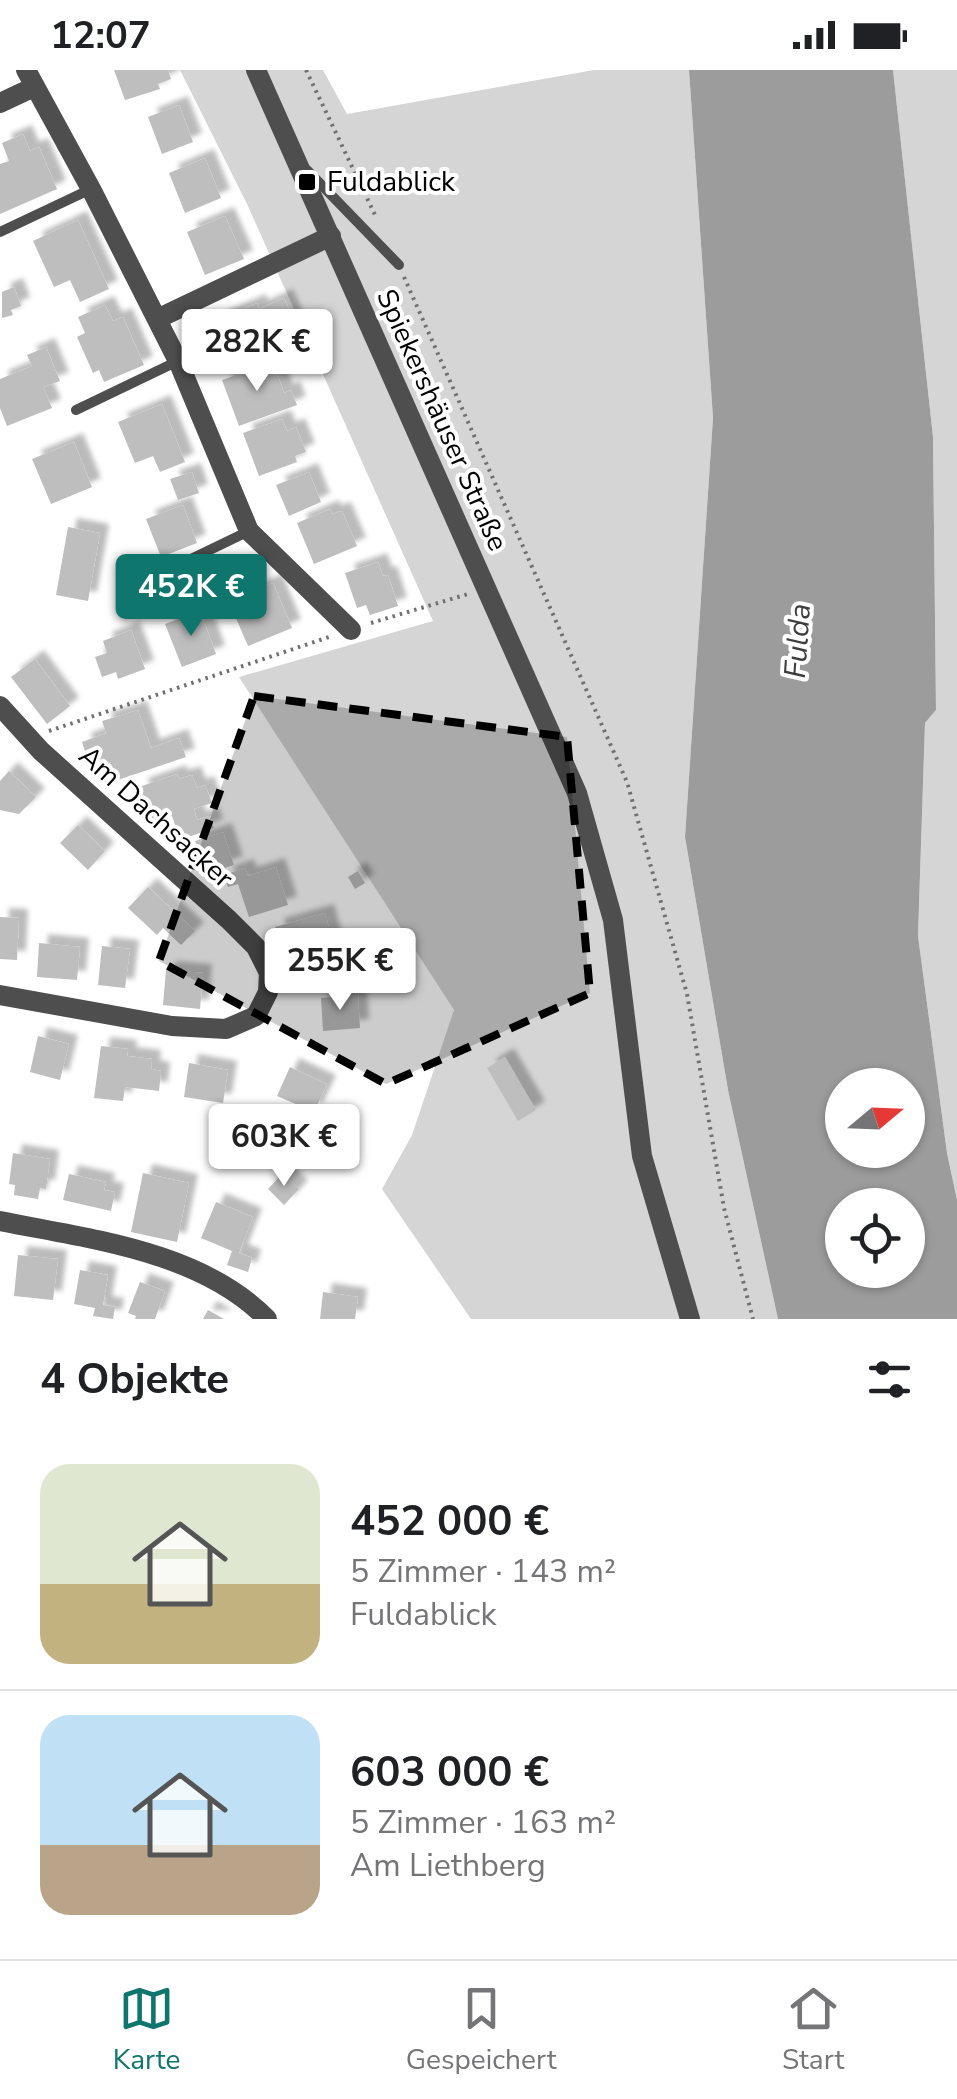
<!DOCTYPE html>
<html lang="de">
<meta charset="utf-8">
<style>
body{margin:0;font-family:"Nunito Sans",sans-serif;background:#f6f6f6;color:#202124;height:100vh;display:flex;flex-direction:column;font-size:38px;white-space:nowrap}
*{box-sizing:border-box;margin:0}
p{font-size:32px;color:#757577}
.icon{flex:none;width:55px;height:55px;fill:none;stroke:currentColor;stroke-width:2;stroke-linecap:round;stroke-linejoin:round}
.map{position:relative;height:1249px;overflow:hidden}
.drawer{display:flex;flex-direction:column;background:#fff;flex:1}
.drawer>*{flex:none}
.needle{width:65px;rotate:71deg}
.controls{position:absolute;left:825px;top:998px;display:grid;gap:20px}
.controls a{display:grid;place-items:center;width:100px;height:100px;border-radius:50%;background:#fff;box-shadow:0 2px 8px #0004;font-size:50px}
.price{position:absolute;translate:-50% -85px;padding:0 22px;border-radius:10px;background:#fff;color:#222;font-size:32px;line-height:65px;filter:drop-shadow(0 2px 5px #0008)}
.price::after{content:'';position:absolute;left:50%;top:60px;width:30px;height:22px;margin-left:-15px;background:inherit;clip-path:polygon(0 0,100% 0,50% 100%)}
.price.on{background:#0f766e;color:#fff}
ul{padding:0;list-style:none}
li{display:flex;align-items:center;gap:30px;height:250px;padding:0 40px}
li+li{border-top:2px solid #e0e0e0}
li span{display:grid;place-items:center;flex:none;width:280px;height:200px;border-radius:30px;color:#555}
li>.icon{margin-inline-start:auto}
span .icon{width:120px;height:120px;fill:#fffc;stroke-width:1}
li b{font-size:42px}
h2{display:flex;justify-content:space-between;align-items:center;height:120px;padding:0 40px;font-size:42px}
.status{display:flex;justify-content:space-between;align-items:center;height:70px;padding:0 50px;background:#fff;direction:ltr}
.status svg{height:28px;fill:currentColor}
.dock{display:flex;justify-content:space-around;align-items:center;height:140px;border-top:2px solid #e0e0e0;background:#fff;font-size:28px;color:#757577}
.dock a{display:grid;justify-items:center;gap:5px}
.dock .on{color:#0f766e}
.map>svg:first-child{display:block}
.green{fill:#d5d5d5}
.water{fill:#9c9c9c;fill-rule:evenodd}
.building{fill:#bebebe;filter:url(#shadow)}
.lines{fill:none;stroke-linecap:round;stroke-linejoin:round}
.path{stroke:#707070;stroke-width:4;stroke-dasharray:2.5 5;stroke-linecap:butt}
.service{stroke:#4e4e4e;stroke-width:10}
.minor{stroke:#4e4e4e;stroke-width:20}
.tertiary{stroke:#4e4e4e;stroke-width:20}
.marked{fill:#000;fill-opacity:0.2;stroke:#000;stroke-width:8;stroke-dasharray:20 12;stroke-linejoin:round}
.poi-dot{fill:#000;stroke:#fff;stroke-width:4}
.labels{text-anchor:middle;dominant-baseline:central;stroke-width:8;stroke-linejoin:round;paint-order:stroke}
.poi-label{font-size:28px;fill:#000;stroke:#fff;text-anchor:start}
.street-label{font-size:28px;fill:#000;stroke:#fff}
.water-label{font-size:30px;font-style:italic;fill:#3d3d3d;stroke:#fff}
</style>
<div class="status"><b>12:07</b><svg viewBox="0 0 49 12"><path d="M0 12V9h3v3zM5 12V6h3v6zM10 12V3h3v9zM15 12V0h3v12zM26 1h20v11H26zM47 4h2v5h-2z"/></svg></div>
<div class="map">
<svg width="957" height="1249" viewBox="0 0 957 1249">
<defs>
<filter id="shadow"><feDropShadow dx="9" dy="-9" stdDeviation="2.5" flood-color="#0004"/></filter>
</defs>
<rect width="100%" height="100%" fill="#fff"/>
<path class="green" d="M180,0h143l24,44 247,-44h95l24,348 -28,419 43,253 50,229h-307l-89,-130 30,-54 42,-125 -215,-333 194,-56 -185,-415z
M893,0h64v1130l-10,-47 -29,-217 7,-213 11,-13 -3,-273z"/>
<path class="water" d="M689,0h204l40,367 3,273 -11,13 -7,213 29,217 10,47v119h-179l-50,-229 -43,-253 28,-419zM842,1015h66v65h-66zM842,1135h66v65h-66z"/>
<path class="building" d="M114,0h54l3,9 -13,5 2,5 -35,11z
M179,35l14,37 -31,12 -14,-37z
M23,64l7,17 9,-4 18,42 -57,25v-50l9,-3 -7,-18z
M205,88l16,40 -36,15 -16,-40z
M225,146l19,43 -39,16 -18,-43z
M78,150l31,69 -29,13 -10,-22 -16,7 -21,-46z
M14,217l7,19 -10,4 2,5 -11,3v-26z
M284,228l12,27 -22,10 2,5 -41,17 -16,-38 38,-16 2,6z
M105,235l8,16 10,-4 21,48 -40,17 -5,-12 -6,3 -16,-36 8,-4 -7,-16z
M46,277l14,34 -17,6 9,21 -45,18 -7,-18v-29l32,-13 -5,-11z
M273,292l11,31 7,-3 6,15 -58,21 -17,-46z
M162,334l23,58 -25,10 -7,-16 -18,7 -17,-41z
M282,349l5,12 9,-4 10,25 -11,4 2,6 -38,14 -16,-43z
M74,372l18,45 -41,17 -19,-45z
M192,402l7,21 -21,7 -8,-21z
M309,402l12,30 -32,14 -13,-31z
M183,435l14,38 -36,14 -15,-38z
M330,439l2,5 10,-3 15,35 -43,18 -17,-41z
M68,457l32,6 -12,68 -32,-6z
M378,492l5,14 5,-1 10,31 -28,9 -4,-10 -9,3 -12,-35z
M273,513l19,45 -44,18 -19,-44z
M200,541l16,43 -34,13 -17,-43z
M131,560l14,39 -27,10 -2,-7 -14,5 -7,-20 12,-4 -4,-12z
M35,589l35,47 -23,18 -36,-47z
M138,640l13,38 28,-10 7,19 -71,24 -4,-14 -19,6 -10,-31 24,-9 -4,-12z
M9,701l27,26 -17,17 -19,-4v-29z
M177,704l2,5 13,-4 5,13 8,-3 7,18 -18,6 3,11 13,-4 4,12 -34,12 -8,-24 -21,8 -12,-37z
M78,755l27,26 -17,19 -28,-27z
M223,762l11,33 -28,9 -11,-33z
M276,797l12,38 -39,12 -11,-33 -10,3 -4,-12 21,-7 3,8z
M358,801l7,12 -10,6 -7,-12z
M148,817l47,44 -14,14 -18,-17 -6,7 -29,-27z
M325,843l10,37 -49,14 -11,-37z
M0,847l19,1 -2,42 -17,-1z
M39,873l41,4 -3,33 -40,-3z
M102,876l28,3 -5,39 -27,-3z
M328,890l3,14 -27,6 -3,-14z
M166,900l37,3 -3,36 -37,-4z
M358,925l2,33 -37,3 -2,-33z
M38,966l31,8 -9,36 -30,-8z
M101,976l27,3 -1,7 25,3 -1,10 10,2 -2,20 -34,-4 -2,14 -29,-3z
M505,987l31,53 -18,11 -31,-53z
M189,993l39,7 -5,33 -39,-6z
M290,997l37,17 -13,28 -37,-16z
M13,1083l37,6 -4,30 -6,-1 -2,11 -24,-4 1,-10 -6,-1z
M143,1103l46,10 -12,59 -46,-10z
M283,1103l16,16 -15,16 -16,-16z
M69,1104l37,8 -2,8 11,2 -4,19 -48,-11z
M216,1132l37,15 -14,36 13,5 -4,14 -21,-7 5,-14 -31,-13z
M18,1185l40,4 -5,41 -39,-4z
M80,1200l28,5 -5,30 12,2 -2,12 -20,-3 2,-8 -21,-4z
M140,1212l25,9 -10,28h-20l1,-3 -8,-3z
M323,1222l35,5 -3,22h-35z
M208,1240l16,9h-21z"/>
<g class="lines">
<path class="path" d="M306,0l69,145
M404,207l223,505 60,212 37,214 29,111
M371,553l97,-29
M49,661l280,-94"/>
<path class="service" d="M307,100l92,95
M0,162l91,-43
M76,340l102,-49
M133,517l116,-56"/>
<path class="minor" d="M26,0l65,119 87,172 71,170 102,99
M0,33l34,-16
M157,249l174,-83
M0,636l41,45 188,169 27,27 13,26 -1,19 -12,24 -30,13 -54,-3 -172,-31
M0,1151c89,18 201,30 267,98"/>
<path class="tertiary" d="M256,0l321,723 36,127 29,236 48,163"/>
</g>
<path class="marked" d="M254,626l313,41 23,256 -204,91 -227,-123z"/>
<rect class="poi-dot" x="297" y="102" width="20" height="20" rx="5"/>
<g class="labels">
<g class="poi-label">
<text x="327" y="112">Fuldablick</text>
</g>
<g class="street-label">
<text transform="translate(442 350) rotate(66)">Spiekershäuser Straße</text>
<text transform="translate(156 747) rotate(42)">Am Dachsacker</text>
</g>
<g class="water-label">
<text transform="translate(798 571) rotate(-86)">Fulda</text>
</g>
</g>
</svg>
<div class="controls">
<a><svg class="needle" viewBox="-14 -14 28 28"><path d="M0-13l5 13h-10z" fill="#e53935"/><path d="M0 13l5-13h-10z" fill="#757577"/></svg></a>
<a><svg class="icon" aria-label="locate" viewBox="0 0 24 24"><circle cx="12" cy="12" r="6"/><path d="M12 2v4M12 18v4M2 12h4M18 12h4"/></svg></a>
</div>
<b class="price" style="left:257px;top:324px">282K €</b>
<b class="price on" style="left:191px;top:569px">452K €</b>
<b class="price" style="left:340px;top:943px">255K €</b>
<b class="price" style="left:284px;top:1119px">603K €</b>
</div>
<section class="drawer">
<h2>4 Objekte<svg class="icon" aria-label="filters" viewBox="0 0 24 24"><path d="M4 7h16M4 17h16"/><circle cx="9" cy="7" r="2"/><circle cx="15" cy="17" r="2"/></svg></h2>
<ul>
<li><span style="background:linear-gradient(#dfe7d0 60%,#c2b280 0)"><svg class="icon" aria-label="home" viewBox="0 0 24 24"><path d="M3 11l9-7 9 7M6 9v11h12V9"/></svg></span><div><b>452 000 €</b><p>5 Zimmer · 143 m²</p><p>Fuldablick</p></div></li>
<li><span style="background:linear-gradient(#bfe0f5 65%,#b9a48a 0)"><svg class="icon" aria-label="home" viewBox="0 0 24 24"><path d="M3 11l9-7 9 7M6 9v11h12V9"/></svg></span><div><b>603 000 €</b><p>5 Zimmer · 163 m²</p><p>Am Liethberg</p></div></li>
</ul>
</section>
<nav class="dock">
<a class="on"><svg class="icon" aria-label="map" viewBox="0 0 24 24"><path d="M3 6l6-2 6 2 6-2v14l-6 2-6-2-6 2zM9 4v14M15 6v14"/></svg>Karte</a>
<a><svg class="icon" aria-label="saved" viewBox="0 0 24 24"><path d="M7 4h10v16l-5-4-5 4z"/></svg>Gespeichert</a>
<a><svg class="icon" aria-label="home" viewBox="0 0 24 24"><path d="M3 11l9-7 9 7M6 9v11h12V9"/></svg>Start</a>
</nav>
